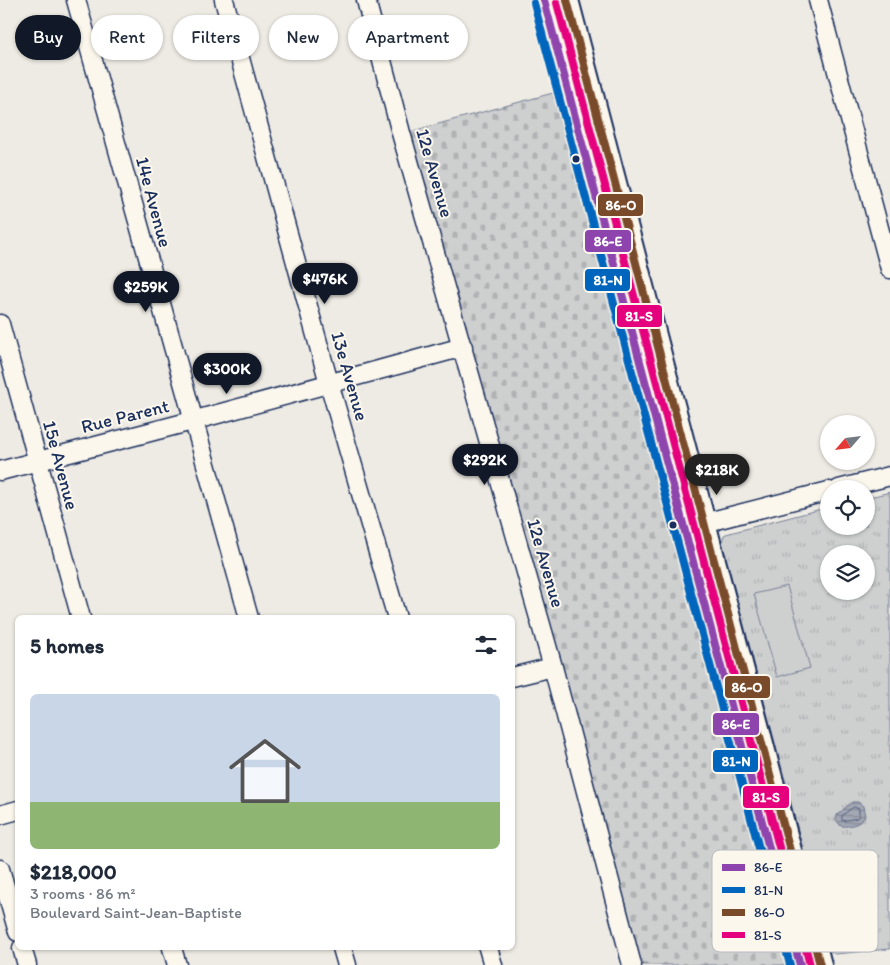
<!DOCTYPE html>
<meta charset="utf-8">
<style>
body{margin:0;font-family:Itim,sans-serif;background:#f2f2f3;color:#1f2937;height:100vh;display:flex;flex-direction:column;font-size:19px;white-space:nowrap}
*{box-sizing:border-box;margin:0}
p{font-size:16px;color:#747a83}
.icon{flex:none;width:28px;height:28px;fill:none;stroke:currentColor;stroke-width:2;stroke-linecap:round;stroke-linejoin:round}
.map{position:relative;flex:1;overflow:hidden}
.side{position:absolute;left:15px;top:615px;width:500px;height:335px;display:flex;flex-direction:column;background:#fff;border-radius:8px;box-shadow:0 1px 4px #0004}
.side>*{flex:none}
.banner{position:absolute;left:15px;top:15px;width:500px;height:45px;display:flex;gap:10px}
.needle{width:32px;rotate:242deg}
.controls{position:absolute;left:820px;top:415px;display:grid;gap:10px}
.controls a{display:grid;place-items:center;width:55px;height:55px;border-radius:50%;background:#fff;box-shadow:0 1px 4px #0004;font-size:25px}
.price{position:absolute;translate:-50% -42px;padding:0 11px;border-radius:18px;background:#111827;color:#fff;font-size:16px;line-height:32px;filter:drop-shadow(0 1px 2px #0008)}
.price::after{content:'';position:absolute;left:50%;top:30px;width:15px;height:11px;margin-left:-8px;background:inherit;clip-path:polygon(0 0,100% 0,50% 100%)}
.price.selected{background:#222;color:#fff}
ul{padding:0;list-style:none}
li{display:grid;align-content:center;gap:10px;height:265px;padding:0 15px}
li+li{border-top:1px solid #e0e1e3}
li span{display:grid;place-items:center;height:155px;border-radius:8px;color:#555}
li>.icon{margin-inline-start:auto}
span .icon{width:90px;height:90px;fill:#fffc;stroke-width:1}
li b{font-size:21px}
h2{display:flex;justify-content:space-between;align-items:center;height:60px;padding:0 15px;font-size:21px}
.tag{padding:0 18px;border-radius:22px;background:#fff;box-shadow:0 1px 4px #0004;font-size:18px;line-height:45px}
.tag.selected{background:#111827;color:#fff}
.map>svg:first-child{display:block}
.cemetery{fill:url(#cemetery-stones);stroke:#747f96}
.park{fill:url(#park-tufts);stroke:#747f96;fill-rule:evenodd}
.garden{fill:#cecfcf;stroke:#747f96}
.water{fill:url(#water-rules);stroke:#6d7892}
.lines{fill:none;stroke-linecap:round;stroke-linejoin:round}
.shore{stroke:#515f80;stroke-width:1}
.minor-casing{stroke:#1b2f5e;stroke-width:21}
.major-casing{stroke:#1b2f5e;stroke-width:26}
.minor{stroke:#fbf7ec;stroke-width:18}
.major{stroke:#fbf7ec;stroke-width:22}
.bus-1-casing{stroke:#fbf7ec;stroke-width:11}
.bus-2-casing{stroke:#fbf7ec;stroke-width:11}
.bus-3-casing{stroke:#fbf7ec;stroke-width:11}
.bus-4-casing{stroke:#fbf7ec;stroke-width:11}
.bus-1{stroke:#8e44ad;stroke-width:8}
.bus-2{stroke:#0065bd;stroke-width:8}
.bus-3{stroke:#7a4b2a;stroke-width:8}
.bus-4{stroke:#e5007d;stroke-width:8}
.bus-dot{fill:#1b2f5e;stroke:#fbf7ec;stroke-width:2}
.labels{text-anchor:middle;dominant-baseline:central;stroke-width:4;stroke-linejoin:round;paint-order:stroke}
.street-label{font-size:19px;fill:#1b2f5e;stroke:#fbf7ec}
.key{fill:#fbf7ec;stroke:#b8bbc1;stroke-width:1}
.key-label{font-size:14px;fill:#1b2f5e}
.line-badge{stroke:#fbf7ec;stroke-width:2}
.badge-label{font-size:14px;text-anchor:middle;font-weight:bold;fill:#fff}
</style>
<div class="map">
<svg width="890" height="965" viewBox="0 0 890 965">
<defs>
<pattern id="cemetery-stones" width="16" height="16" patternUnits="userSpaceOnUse" patternTransform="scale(1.25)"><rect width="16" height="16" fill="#cecfcf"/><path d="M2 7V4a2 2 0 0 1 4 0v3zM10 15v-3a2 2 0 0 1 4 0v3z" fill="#b0b2b4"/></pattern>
<pattern id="park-tufts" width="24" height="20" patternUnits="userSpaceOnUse" patternTransform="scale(1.25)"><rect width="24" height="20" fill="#cecfcf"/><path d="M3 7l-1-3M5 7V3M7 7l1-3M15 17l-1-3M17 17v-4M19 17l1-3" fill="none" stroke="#b0b2b4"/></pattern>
<pattern id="water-rules" width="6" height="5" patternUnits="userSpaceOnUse" patternTransform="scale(1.25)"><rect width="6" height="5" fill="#a3a8b4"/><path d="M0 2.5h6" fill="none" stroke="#848996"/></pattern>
</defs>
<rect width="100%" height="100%" fill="#eeebe4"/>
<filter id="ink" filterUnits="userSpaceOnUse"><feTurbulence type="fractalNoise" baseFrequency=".02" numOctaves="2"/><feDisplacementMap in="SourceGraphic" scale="10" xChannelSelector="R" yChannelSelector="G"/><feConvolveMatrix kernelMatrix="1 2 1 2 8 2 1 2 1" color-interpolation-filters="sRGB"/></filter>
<g filter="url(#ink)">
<path class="cemetery" d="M568,89l232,876h-168l-231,-831z"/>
<path class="park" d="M890,492v457l-55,5 -5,-3 -108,-409 2,-7 2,-1 103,-27v19h37v-28zM829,554h37v37h-37z"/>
<path class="garden" d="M787,586l23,82 -33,9 -23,-83z"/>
<path class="water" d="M852,802h6l5,4 2,10c-4,8 -15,11 -24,10l-5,-6 1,-5z"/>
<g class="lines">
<path class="shore" d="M854,807l5,2v7l-2,2 -15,3v-5z"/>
<defs>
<path id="minor" d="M76,0l173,618
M224,0l105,383 68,235
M366,0l35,133 152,534 79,298
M818,0l72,269
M0,324l81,294
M0,471l192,-50 271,-74
M839,489l51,-13
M692,526l137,-35
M512,677l41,-10
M0,815l18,-5
M0,869l18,63
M22,948l5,17
M172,948l5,17
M342,948l5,17
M488,948l5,17"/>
<path id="major" d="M544,0l256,965
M567,0l253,965"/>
</defs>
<use href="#minor" class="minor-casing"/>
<use href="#major" class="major-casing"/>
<use href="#minor" class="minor"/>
<use href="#major" class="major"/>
<defs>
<path id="bus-1" d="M544,0l256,965"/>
<path id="bus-2" d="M534,3l256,962"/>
<path id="bus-3" d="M567,0l253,965"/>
<path id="bus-4" d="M557,3l253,962"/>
</defs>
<use href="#bus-1" class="bus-1-casing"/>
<use href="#bus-2" class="bus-2-casing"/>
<use href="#bus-3" class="bus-3-casing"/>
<use href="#bus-4" class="bus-4-casing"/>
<use href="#bus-1" class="bus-1"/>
<use href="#bus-2" class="bus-2"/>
<use href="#bus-3" class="bus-3"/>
<use href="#bus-4" class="bus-4"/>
</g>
</g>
<g class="bus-dot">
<circle cx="576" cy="159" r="4.5"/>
<circle cx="673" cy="525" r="4.5"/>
</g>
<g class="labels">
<g class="street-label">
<text transform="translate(435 173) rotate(74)">12e Avenue</text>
<text transform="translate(154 202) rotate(75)">14e Avenue</text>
<text transform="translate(350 376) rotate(74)">13e Avenue</text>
<text transform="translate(125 416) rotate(-14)">Rue Parent</text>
<text transform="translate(61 465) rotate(75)">15e Avenue</text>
<text transform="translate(546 563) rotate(74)">12e Avenue</text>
</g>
</g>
<rect x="712" y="850" width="166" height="102" rx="8" class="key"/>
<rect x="722" y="864" width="23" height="7" fill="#8e44ad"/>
<rect x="722" y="887" width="23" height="6" fill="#0065bd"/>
<rect x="722" y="909" width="23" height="7" fill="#7a4b2a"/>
<rect x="722" y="932" width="23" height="6" fill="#e5007d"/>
<g class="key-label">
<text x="754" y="872">86-E</text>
<text x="754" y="895">81-N</text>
<text x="754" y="917">86-O</text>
<text x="754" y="940">81-S</text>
</g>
<g class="line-badge">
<rect x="597" y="193" width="47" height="24" rx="5" fill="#7a4b2a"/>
<rect x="584" y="229" width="48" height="24" rx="5" fill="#8e44ad"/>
<rect x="584" y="268" width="47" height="24" rx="5" fill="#0065bd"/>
<rect x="616" y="304" width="47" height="24" rx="5" fill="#e5007d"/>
<rect x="724" y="675" width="47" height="24" rx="5" fill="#7a4b2a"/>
<rect x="712" y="712" width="48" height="24" rx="5" fill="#8e44ad"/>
<rect x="712" y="749" width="47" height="24" rx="5" fill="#0065bd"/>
<rect x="742" y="785" width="48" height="24" rx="5" fill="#e5007d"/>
</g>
<g class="badge-label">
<text x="621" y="210">86-O</text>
<text x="608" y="246">86-E</text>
<text x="608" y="285">81-N</text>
<text x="639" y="321">81-S</text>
<text x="747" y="692">86-O</text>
<text x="736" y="729">86-E</text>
<text x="736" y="766">81-N</text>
<text x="766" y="802">81-S</text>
</g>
</svg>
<div class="controls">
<a><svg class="needle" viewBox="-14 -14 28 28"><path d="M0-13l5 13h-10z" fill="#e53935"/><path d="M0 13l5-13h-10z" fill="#747a83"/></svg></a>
<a><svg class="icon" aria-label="locate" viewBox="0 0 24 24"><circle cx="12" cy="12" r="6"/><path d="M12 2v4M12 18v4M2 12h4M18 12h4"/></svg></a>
<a><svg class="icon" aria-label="layers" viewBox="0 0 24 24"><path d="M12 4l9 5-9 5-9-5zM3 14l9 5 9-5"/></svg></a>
</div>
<b class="price" style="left:325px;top:305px">$476K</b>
<b class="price" style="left:146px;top:313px">$259K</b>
<b class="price" style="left:227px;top:395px">$300K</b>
<b class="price" style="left:485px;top:486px">$292K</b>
<b class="price selected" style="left:717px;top:496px">$218K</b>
<div class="banner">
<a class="tag selected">Buy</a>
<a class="tag">Rent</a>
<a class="tag">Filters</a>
<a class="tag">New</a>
<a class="tag">Apartment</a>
</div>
<section class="side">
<h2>5 homes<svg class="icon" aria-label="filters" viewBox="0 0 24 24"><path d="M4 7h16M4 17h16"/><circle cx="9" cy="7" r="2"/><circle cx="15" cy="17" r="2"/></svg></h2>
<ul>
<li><span style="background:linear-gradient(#c9d6e8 70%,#8fb573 0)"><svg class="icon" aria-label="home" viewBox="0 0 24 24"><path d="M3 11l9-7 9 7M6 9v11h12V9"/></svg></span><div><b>$218,000</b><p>3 rooms · 86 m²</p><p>Boulevard Saint-Jean-Baptiste</p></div></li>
</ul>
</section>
</div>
